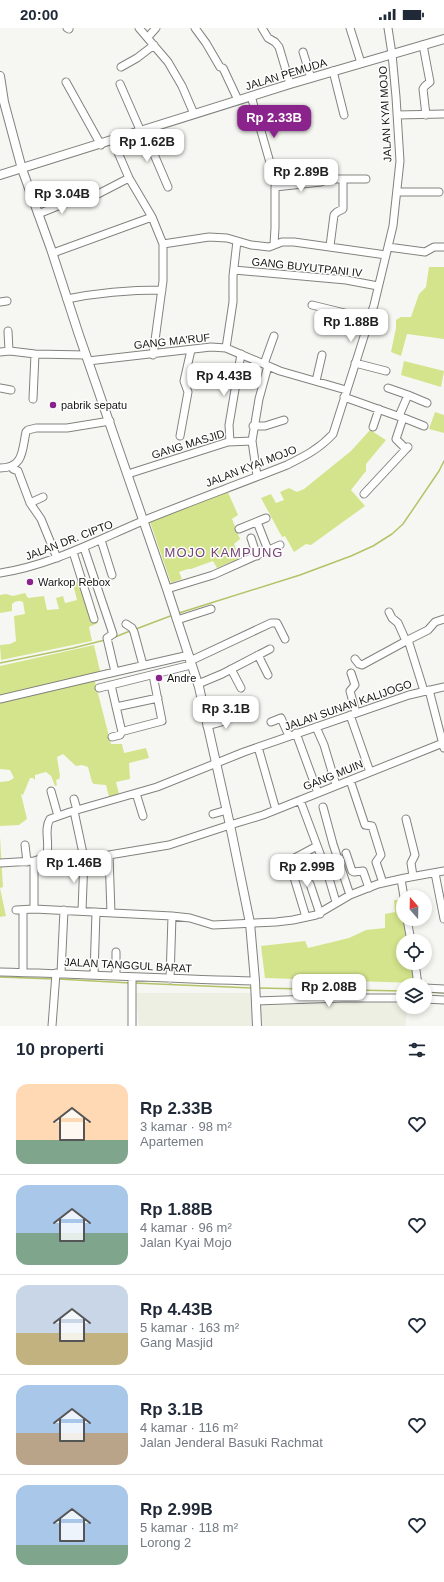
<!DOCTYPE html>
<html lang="id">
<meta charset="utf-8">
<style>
body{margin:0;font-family:Arial,sans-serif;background:#f6f6f7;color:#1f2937;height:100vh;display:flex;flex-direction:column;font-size:15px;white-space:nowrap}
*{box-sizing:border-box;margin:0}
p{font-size:13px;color:#747a83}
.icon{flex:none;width:22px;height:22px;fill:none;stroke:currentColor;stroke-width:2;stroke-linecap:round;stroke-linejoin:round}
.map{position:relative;height:998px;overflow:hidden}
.side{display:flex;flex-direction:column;background:#fff;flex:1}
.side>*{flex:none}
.needle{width:26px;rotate:340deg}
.controls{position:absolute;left:396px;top:862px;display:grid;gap:8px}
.controls a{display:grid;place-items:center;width:36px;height:36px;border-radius:50%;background:#fff;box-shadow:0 2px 6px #0003;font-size:20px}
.price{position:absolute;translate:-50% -34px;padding:0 9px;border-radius:8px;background:#fff;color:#222;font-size:13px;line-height:26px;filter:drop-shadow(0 1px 2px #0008)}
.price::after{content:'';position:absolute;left:50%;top:24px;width:12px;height:9px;margin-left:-6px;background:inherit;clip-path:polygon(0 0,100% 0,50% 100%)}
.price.active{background:#8a248c;color:#fff}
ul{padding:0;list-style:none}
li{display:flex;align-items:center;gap:12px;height:100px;padding:0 16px}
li+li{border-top:1px solid #e0e1e3}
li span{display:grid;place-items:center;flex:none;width:112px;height:80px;border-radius:12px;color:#555}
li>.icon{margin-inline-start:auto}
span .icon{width:48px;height:48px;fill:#fffc;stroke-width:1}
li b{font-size:17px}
h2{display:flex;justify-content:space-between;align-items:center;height:48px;padding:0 16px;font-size:17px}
.status{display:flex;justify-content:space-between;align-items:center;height:28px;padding:0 20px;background:#fff;direction:ltr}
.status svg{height:11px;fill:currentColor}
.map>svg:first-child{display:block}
.built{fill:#ecefe2}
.green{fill:#d4e48c}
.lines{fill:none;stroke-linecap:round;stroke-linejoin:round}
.stream{stroke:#b4c368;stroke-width:1.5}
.minor-casing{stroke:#82837e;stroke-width:9}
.major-casing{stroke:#82837e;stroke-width:10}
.minor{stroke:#fff;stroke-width:7}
.major{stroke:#fff;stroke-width:8}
.poi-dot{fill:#8a248c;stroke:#fff;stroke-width:1.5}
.labels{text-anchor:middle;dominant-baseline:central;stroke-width:3;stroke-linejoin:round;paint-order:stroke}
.street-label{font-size:11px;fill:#151614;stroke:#fff}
.poi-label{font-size:11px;fill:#151614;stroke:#fff;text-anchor:start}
.quarter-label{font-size:13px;letter-spacing:1px;fill:#744274;stroke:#fff}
</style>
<div class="status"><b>20:00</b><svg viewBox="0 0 49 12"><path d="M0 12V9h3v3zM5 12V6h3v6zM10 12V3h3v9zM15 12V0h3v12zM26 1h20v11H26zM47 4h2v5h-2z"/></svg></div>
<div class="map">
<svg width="444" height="998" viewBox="0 0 444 998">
<rect width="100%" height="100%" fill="#f6f7f2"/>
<path class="built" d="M136,965h117l3,13 147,-6v7h5l-3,19h-266z"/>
<path class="green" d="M429,239h15v72l-37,-5 -6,22 -10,-4 5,-24v-8l5,-3h10l8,-23 7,-7z
M404,333l40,10 -3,16 -40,-12z
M435,384l9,3v18l-15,-4z
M370,402l16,10 -20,24v7l-15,19 14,16 -54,39 -5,-1 -12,8 -9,-16 -3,1 -21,-39 10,-4 5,9 8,-3 -4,-8 9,-4 8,4 7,-3 47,-38z
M227,462l11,25 -6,4 8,20 -6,5 6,14 -23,10 -4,-7 -22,8h-3l-9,3 3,7 -11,4 -21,-61z
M78,554l14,39 5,-1 1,3 -9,4 3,14 -91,19 -1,-15 10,-1 6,-3 -2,-25 11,-2 -2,-12c-4,-2 -8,-1 -11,2v7l-12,2v-18l6,-1 7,2 12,-3 3,5 16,-2 3,14 12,-1 -3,-11 7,-2 2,7 12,-3 -4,-16z
M94,617l6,26 -7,3 18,70h11l2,9 22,-5 3,10 -20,5 1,16 -14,3 3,12 -10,3 -3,-12 -12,-1 -2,-2 -4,-15 -6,-2 -6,1 -13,-12 -6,3 3,19 -1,3 -3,1 1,5 -2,1 -4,-10 -5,-4 -11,3v5l-2,-2h-3l-7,17 -2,-1 6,25 -8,6 -19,1v-44l9,-1 5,-3 -4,-8 -10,-1v-103z
M0,809l3,50 -3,1 6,28 -6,1v9z
M394,872h8l1,19h2l3,22h-5v22h9l3,20 -150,-5 -4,-32 44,-5 3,7 41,-10 17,-8 19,-2v-14l10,-2z"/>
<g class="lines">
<path class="stream" d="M179,585l121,-38 51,-19 22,-10 19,-12 11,-10 36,-53 5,-10
M136,601l37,-14
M115,609l15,-6
M0,635l73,-15 32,-8
M0,949l54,2
M58,951l72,4
M134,955l118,5
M258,960l145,3
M425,964l19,1"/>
<defs>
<path id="minor" d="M67,0l2,1
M139,0l29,34 14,24 12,28
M195,0l11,15 14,24 3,1 15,32
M262,0l6,10 7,4 4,5 11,37
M350,0l11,35
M148,9l8,-9
M423,17l7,37 -5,4 -2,3 3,26
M303,24l8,26
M121,39l16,-9 17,-13
M333,43l11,44
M66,54l35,63
M120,56l21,48
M251,68l26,91
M397,87l47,-1
M144,103l24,56
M113,113l16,37 23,39 11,27v37l-10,74
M397,164h42
M98,166l31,-16
M38,186l40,-16
M163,216l46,-7 18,1 24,7 18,2 13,-5h12l92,13
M274,216l1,-16v-41l46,-5 6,-3h39
M330,218l4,-31 3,-3 6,-3v-30
M388,219l37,5 9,-5h10
M53,225l99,-36
M234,242l112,10 32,6
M67,271c34,-7 60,-9 95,-9
M0,274l7,-1
M312,277l57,14
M8,303l1,20
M226,320l7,-46v-26l4,-35
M0,324l10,-1 25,3 51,1
M88,333l123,-14 15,1 54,23 66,19
M355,335l31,8
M264,336l10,-28
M316,353l6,-26
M0,360l11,2
M388,360l20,7
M344,369l59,21 -7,21 10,10 2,-2
M33,371l2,-45
M399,388l9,-21 19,8
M404,390l20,8
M253,398h12l19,-6
M373,399l6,-18
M180,408l8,-44 -4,-11 7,-31
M252,413l5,35
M230,414l-1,-17 12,-71
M12,438l1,3 5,2 12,32 11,16 16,39
M0,440c24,0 22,-18 26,-36l2,-2 8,-2h31l43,-7
M128,446l100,-32 24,-1 7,-42 9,-33
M364,466l42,-45
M30,475l13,-6
M257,494l11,28
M239,501l27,-11
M251,510l6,18
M101,512l11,35
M84,520l29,86 -6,4 8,34 74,-17
M73,524l21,67
M0,545c52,-8 97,-33 145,-53 47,-19 94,-36 142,-55 18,-9 32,-16 46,-31l41,-129 19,-79 7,-65 -4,-64 -4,-43 -4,-26
M167,561l46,-14 67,-30
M389,584l3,6 6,5 8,18
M177,592l34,-11
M126,596l6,4 2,4 9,33
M258,627l10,20
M355,631l4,5 3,1 46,-25
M190,633l81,-38h6l8,16
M231,641l10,19
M351,645l4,12 -5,6 6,22
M198,656l24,-10 48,-25
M111,657l10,43 1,3h2l38,-10 -9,-46
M99,660l92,-23
M429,662l15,58
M424,663l-16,-51 20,-10 7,-8 9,-3
M0,671l115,-27
M116,679l42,-9
M350,687l20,57
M271,694l10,-4 8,18
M207,698l18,-5 7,-7
M316,699l8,18 12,40
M296,705l22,60
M112,709l8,-2 2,-4
M258,719l18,63
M350,752l15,45 7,1 9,29 -5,7 7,21
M51,763l7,25
M136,765l7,23
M74,771l3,11
M300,772l28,75 8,27
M323,779l10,37 17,51
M74,783l10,47 25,-3 60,-10 61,-20 33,-10 180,-72
M213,786l14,-4
M406,791l9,36 -4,8 2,13
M25,817l2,17
M346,825l6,18 2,1 9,-1 6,17
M109,827l2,58
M34,833v48l138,7 18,2 23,7 63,-3 17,-2 23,-5 34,-20 28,-11 27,-6 39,-7
M0,835l34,-2 12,-4c5,-12 -3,-27 4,-38l20,-7 87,-25 87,-35 165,-57 35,-8
M435,845l9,46
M401,851l3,18
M310,856l10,30
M16,882l18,-1
M23,882v62
M82,883l2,-53
M306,889l-17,-56 28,-15
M407,891l4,22
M415,935l3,22
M0,944c85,2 170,7 255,9
M61,945l3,-63
M94,946l2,-62
M116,948v-24
M170,951l2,-63
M425,960l19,1
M425,971l19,1
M256,973l87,-3h60
M52,998l4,-53
M132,998v-49"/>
<path id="major" d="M0,48l4,26 18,67 29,80 28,86 88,254 32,98 31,138 20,98 5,58 2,45
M0,147l290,-91 154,-45"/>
</defs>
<use href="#minor" class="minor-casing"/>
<use href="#major" class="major-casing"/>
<use href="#minor" class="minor"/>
<use href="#major" class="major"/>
</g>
<g class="poi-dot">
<circle cx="53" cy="377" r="4"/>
<circle cx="30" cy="554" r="4"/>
<circle cx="159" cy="650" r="4"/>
</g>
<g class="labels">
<g class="street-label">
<text transform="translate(286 46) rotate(-17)">JALAN PEMUDA</text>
<text transform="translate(385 86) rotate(-93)">JALAN KYAI MOJO</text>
<text transform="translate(307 239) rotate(6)">GANG BUYUTPANI IV</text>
<text transform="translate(172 313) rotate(-6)">GANG MA'RUF</text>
<text transform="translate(188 416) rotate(-17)">GANG MASJID</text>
<text transform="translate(251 438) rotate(-21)">JALAN KYAI MOJO</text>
<text transform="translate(69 512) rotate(-21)">JALAN DR. CIPTO</text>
<text transform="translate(348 677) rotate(-19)">JALAN SUNAN KALIJOGO</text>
<text transform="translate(333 747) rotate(-22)">GANG MUIN</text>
<text transform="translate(128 937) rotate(3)">JALAN TANGGUL BARAT</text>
</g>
<g class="poi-label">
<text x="61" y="377">pabrik sepatu</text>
<text x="38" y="554">Warkop Rebox</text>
<text x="167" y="650">Andre</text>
</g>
<g class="quarter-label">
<text x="224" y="524">MOJO KAMPUNG</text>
</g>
</g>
</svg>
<div class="controls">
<a><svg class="needle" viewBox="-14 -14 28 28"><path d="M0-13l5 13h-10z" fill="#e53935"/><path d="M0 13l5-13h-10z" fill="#747a83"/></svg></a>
<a><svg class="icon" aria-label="locate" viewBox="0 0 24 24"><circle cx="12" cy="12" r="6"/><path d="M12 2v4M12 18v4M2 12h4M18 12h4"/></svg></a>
<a><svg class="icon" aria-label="layers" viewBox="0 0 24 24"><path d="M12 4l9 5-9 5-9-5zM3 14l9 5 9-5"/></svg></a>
</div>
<b class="price active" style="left:274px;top:111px">Rp 2.33B</b>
<b class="price" style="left:147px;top:135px">Rp 1.62B</b>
<b class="price" style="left:301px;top:165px">Rp 2.89B</b>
<b class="price" style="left:62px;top:187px">Rp 3.04B</b>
<b class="price" style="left:351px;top:315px">Rp 1.88B</b>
<b class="price" style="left:224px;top:369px">Rp 4.43B</b>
<b class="price" style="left:226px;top:702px">Rp 3.1B</b>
<b class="price" style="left:74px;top:856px">Rp 1.46B</b>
<b class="price" style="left:307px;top:860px">Rp 2.99B</b>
<b class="price" style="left:329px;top:980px">Rp 2.08B</b>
</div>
<section class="side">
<h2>10 properti<svg class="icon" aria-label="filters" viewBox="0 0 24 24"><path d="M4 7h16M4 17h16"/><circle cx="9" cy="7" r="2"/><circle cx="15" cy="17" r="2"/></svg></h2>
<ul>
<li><span style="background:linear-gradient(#ffd9b3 70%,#7fa58c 0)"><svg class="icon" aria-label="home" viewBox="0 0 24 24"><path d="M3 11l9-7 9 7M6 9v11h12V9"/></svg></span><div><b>Rp 2.33B</b><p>3 kamar · 98 m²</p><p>Apartemen</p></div><svg class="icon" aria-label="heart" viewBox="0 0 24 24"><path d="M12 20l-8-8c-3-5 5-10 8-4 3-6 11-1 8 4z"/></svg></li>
<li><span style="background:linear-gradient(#a9c7e8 60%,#7fa58c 0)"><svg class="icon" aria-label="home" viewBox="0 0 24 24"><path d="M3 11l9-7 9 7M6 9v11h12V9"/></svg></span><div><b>Rp 1.88B</b><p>4 kamar · 96 m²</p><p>Jalan Kyai Mojo</p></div><svg class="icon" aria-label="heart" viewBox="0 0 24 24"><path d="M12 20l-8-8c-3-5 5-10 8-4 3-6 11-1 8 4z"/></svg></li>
<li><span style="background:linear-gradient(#c9d6e8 60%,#c2b280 0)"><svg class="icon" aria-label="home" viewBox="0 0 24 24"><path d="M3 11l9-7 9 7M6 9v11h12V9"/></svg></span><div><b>Rp 4.43B</b><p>5 kamar · 163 m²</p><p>Gang Masjid</p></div><svg class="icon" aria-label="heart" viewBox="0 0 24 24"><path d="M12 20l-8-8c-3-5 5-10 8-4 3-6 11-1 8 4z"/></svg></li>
<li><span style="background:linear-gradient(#a9c7e8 60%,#b9a48a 0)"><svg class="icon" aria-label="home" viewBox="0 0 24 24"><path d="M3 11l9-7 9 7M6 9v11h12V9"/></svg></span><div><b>Rp 3.1B</b><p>4 kamar · 116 m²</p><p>Jalan Jenderal Basuki Rachmat</p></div><svg class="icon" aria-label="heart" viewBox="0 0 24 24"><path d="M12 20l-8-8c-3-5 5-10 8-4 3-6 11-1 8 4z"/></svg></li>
<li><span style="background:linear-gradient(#a9c7e8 75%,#7fa58c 0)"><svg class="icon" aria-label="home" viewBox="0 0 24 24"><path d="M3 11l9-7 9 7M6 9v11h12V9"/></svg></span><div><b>Rp 2.99B</b><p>5 kamar · 118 m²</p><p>Lorong 2</p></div><svg class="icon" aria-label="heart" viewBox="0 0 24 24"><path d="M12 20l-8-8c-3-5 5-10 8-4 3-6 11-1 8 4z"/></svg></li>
</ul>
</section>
